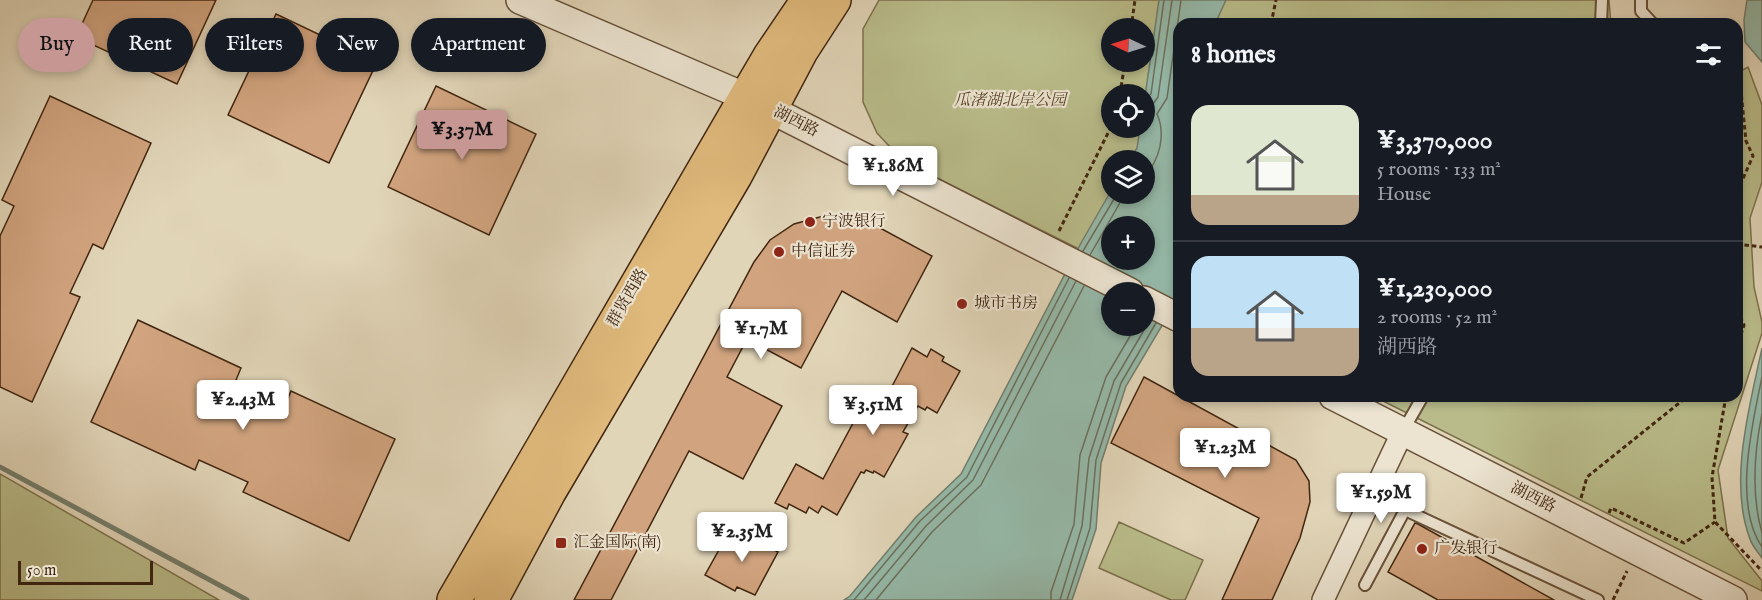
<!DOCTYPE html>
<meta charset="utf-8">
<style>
body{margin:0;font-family:"IM FELL English","Noto Serif SC",serif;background:#20242c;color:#f1f3f6;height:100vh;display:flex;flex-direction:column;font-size:22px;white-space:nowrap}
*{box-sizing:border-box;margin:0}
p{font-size:20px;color:#9ea1a6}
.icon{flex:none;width:33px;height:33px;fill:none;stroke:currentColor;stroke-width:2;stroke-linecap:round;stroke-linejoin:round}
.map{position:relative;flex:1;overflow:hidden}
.sheet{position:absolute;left:1173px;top:18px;width:570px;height:384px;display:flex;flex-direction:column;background:#171b24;border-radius:18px;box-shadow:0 3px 9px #0003}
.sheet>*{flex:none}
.top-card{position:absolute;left:18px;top:18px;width:570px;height:54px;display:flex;gap:12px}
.needle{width:39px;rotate:274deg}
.tools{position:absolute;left:1101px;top:18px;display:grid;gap:12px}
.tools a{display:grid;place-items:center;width:54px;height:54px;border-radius:50%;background:#171b24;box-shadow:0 3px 9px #0003;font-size:30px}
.scale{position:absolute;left:18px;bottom:15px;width:135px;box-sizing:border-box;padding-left:6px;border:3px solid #412610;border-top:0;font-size:16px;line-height:21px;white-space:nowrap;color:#412610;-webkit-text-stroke:4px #ece4d1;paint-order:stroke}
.price{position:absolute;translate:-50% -51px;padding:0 14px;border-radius:6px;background:#fff;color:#222;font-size:20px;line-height:39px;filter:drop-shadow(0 2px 3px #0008)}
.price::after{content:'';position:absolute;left:50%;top:36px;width:18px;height:14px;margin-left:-9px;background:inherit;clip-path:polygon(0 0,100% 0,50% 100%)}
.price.on{background:#c59692;color:#111}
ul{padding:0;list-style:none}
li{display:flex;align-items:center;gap:18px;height:150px;padding:0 18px}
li+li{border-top:2px solid #363941}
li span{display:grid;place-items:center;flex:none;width:168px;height:120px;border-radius:18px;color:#555}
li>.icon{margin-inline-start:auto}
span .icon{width:72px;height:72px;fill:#fffc;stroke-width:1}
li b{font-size:26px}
h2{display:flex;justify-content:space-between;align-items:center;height:72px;padding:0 18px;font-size:26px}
.tag{padding:0 21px;border-radius:27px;background:#171b24;box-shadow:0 3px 9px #0003;font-size:21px;line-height:54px}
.tag.on{background:#c59692;color:#111}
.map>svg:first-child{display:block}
.green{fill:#b9bc8a;stroke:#7d714d;stroke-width:1.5;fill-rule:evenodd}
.water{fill:#95b9a9;stroke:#737e6c;stroke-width:1.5;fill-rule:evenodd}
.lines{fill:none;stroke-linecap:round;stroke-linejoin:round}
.shore{stroke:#6b705c;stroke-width:1.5}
.stream{stroke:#737e6c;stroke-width:5}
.building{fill:#d1a47f;stroke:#412610;stroke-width:1.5}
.service-casing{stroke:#69523a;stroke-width:14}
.minor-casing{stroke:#69523a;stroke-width:24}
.tertiary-casing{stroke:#69523a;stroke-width:30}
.primary-casing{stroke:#412610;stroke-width:36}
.path{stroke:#412610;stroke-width:3;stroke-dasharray:4.5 3;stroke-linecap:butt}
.service{stroke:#ece4d1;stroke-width:10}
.minor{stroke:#ece4d1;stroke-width:21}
.tertiary{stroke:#ece4d1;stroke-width:27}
.primary{stroke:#e0ba7c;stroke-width:33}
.poi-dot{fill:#8f2418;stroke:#ece4d1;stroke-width:2}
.labels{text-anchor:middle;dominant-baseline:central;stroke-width:4.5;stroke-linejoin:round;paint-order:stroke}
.park-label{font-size:16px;font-style:italic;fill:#594428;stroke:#ece4d1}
.street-label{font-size:16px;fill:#412610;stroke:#ece4d1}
.poi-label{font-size:16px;fill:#412610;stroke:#ece4d1;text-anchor:start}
</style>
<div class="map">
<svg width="1762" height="600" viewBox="0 0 1762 600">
<rect width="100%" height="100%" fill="#e1d5b8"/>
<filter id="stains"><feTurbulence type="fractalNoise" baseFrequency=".00333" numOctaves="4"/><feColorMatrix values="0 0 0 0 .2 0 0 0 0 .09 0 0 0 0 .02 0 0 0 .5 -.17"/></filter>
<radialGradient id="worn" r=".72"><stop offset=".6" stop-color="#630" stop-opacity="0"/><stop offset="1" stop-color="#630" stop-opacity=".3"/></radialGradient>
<path class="green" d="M879,0h730l2,24h-432v275l-276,-138 -26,-28 -14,-31v-73zM1112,28h32v34h-32zM1112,94h32v34h-32zM1112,160h32v34h-32zM1112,226h32v34h-32z
M1748,67l14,38v77l-12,36 4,69 8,35v11l-44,137 10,68 34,43v10l-389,-195h364v-323z
M0,474l219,126h-219z
M1119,522l84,38 -18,40h-14l-72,-32z"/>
<path class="water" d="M1159,0h67l-11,24h-36v273l-53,89 -25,77 -5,66 -24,71h-228l6,-4 66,-79 45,-43 120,-231 30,-52 1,3h32v-34h-14l7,-12 3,-20h4l1,-32zM1112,226h32v34h-32zM1112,292h32v34h-32z
M1747,0h15v62l-17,-20 -1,-22z
M1762,348v210c-4,-6 -10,-12 -12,-19 -22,-57 0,-134 12,-191z"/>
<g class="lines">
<path class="shore" d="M1144,100l7,-6 13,-94
M1144,108l9,-4 5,-7 14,-97
M1144,177c16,-17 22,-43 13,-63l10,-16 14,-98
M1083,251l34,-57
M1090,255l35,-61
M1762,377c-10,48 -29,128 0,170
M1762,414c-8,39 -11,80 0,119
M854,600l66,-79 47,-44 102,-199
M864,600l62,-74 47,-46 103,-199
M876,600l56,-68 49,-47 103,-199
M1051,600v-8l23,-68 6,-69 26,-78 30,-51
M1060,600l22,-74 7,-68 25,-77 36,-61
M1067,600l23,-72 6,-68 25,-77 35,-60"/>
<path class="stream" d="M0,467l247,133"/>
</g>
<path class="building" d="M93,0h123l-39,84 -101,-47z
M276,14l101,48 -48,101 -101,-48z
M436,86l100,48 -47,101 -101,-48z
M50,96l101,47 -48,106 -10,-5 -23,49 10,4 -48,105 -32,-15v-151l14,-30 -12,-6z
M831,214l18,2 20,6 63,34 -35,66 -55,-31 -41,77 -54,-29 -20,38 55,29 -39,73 -54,-28 -78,149h-37l180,-338 16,-22 24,-16z
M138,320l103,48 -5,12 50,23 5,-12 104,48 -46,102 -106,-49 5,-10 -49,-22 -4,10 -104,-48z
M912,348l15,9 4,-8 13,8 -2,4 18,10 -23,42 -10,-6 -2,3 -7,-4 -15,26 5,2 -24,43 -10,-6 -1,2 -7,-3 -2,3 -3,-1 -24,43 -15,-9 -4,7 -9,-6 -3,6 -17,-9 -2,5 -12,-6 21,-39 27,15 36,-67 15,9z
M1144,377l152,83 13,21 1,21 -10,36 -28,62h-50l37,-82 -148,-75z
M1415,523l3,1 136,76h-116l-50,-28z
M730,530l15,8 4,-7 13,8 -2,3 18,10 -23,43 -18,-8 -2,4 -30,-16z"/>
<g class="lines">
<defs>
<path id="service" d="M1641,0v11l12,13
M1601,24l1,-24
M1403,431l20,-35
M1365,585l40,-75 193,90"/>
<path id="minor" d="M1323,600l80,-169"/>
<path id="tertiary" d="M520,0l226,97 384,195
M1144,300l35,18
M1333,396l400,204"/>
<path id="primary" d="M454,600l292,-503 24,-41 38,-56
M491,600l58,-108 186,-316 66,-125 33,-51"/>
</defs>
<use href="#service" class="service-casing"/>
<use href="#minor" class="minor-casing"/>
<use href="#tertiary" class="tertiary-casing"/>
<use href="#primary" class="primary-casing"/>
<path class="path" d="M1271,24l5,-24
M1131,28l4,-28
M1120,94l5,-32
M1737,192l16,-36 -7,-15 -5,-50
M1059,231l53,-106
M1737,244l25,3
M1737,310l7,15 -7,22
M1676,396l5,4
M1726,396l-14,81 3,45 47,49
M1581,498l6,-21 101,-81
M1609,513l2,-5 73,35 31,-21
M1613,600l14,-29"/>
<use href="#service" class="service"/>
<use href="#minor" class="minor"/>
<use href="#tertiary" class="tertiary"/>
<use href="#primary" class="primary"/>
</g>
<g class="poi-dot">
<circle cx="810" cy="222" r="6"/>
<circle cx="779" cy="252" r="6"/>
<circle cx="962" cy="304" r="6"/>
<rect x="555" y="537" width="12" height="12" rx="3"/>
<circle cx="1422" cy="549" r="6"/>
</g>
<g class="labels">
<g class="park-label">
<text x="1010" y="101">瓜渚湖北岸公园</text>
</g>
<g class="street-label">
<text transform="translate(796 122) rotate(27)">湖西路</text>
<text transform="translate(628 298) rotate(-60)">群贤西路</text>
<text transform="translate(1533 498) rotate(27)">湖西路</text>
</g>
<g class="poi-label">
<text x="822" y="222">宁波银行</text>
<text x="791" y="252">中信证券</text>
<text x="974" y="304">城市书房</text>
<text x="573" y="543">汇金国际(南)</text>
<text x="1434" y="549">广发银行</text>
</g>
</g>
<rect width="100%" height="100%" filter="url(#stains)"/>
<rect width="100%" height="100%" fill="url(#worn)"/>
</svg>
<div class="tools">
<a><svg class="needle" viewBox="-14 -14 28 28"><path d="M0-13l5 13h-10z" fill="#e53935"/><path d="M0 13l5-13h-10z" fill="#9ea1a6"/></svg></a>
<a><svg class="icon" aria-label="locate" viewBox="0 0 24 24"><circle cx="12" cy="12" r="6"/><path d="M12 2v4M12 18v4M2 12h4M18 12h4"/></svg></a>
<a><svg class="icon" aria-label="layers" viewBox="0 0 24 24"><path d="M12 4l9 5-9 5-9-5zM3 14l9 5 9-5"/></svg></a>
<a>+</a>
<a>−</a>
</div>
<div class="scale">50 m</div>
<b class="price on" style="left:462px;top:161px">¥3.37M</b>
<b class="price" style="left:893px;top:197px">¥1.86M</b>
<b class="price" style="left:761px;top:360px">¥1.7M</b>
<b class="price" style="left:243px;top:431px">¥2.43M</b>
<b class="price" style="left:873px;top:436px">¥3.51M</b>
<b class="price" style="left:1225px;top:479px">¥1.23M</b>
<b class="price" style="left:1381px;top:524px">¥1.59M</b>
<b class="price" style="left:742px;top:563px">¥2.35M</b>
<div class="top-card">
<a class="tag on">Buy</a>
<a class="tag">Rent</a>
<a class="tag">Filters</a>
<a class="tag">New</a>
<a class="tag">Apartment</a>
</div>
<section class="sheet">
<h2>8 homes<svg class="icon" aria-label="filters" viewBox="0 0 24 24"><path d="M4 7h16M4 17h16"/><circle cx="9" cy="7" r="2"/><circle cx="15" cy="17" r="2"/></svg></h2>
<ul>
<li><span style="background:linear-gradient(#dfe7d0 75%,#b9a48a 0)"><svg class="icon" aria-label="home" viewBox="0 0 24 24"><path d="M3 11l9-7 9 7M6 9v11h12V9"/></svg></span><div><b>¥3,370,000</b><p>5 rooms · 133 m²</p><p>House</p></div></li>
<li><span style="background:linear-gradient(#bfe0f5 60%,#b9a48a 0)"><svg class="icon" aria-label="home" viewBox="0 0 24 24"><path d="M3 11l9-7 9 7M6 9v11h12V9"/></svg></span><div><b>¥1,230,000</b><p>2 rooms · 52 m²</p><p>湖西路</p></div></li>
</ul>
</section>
</div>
